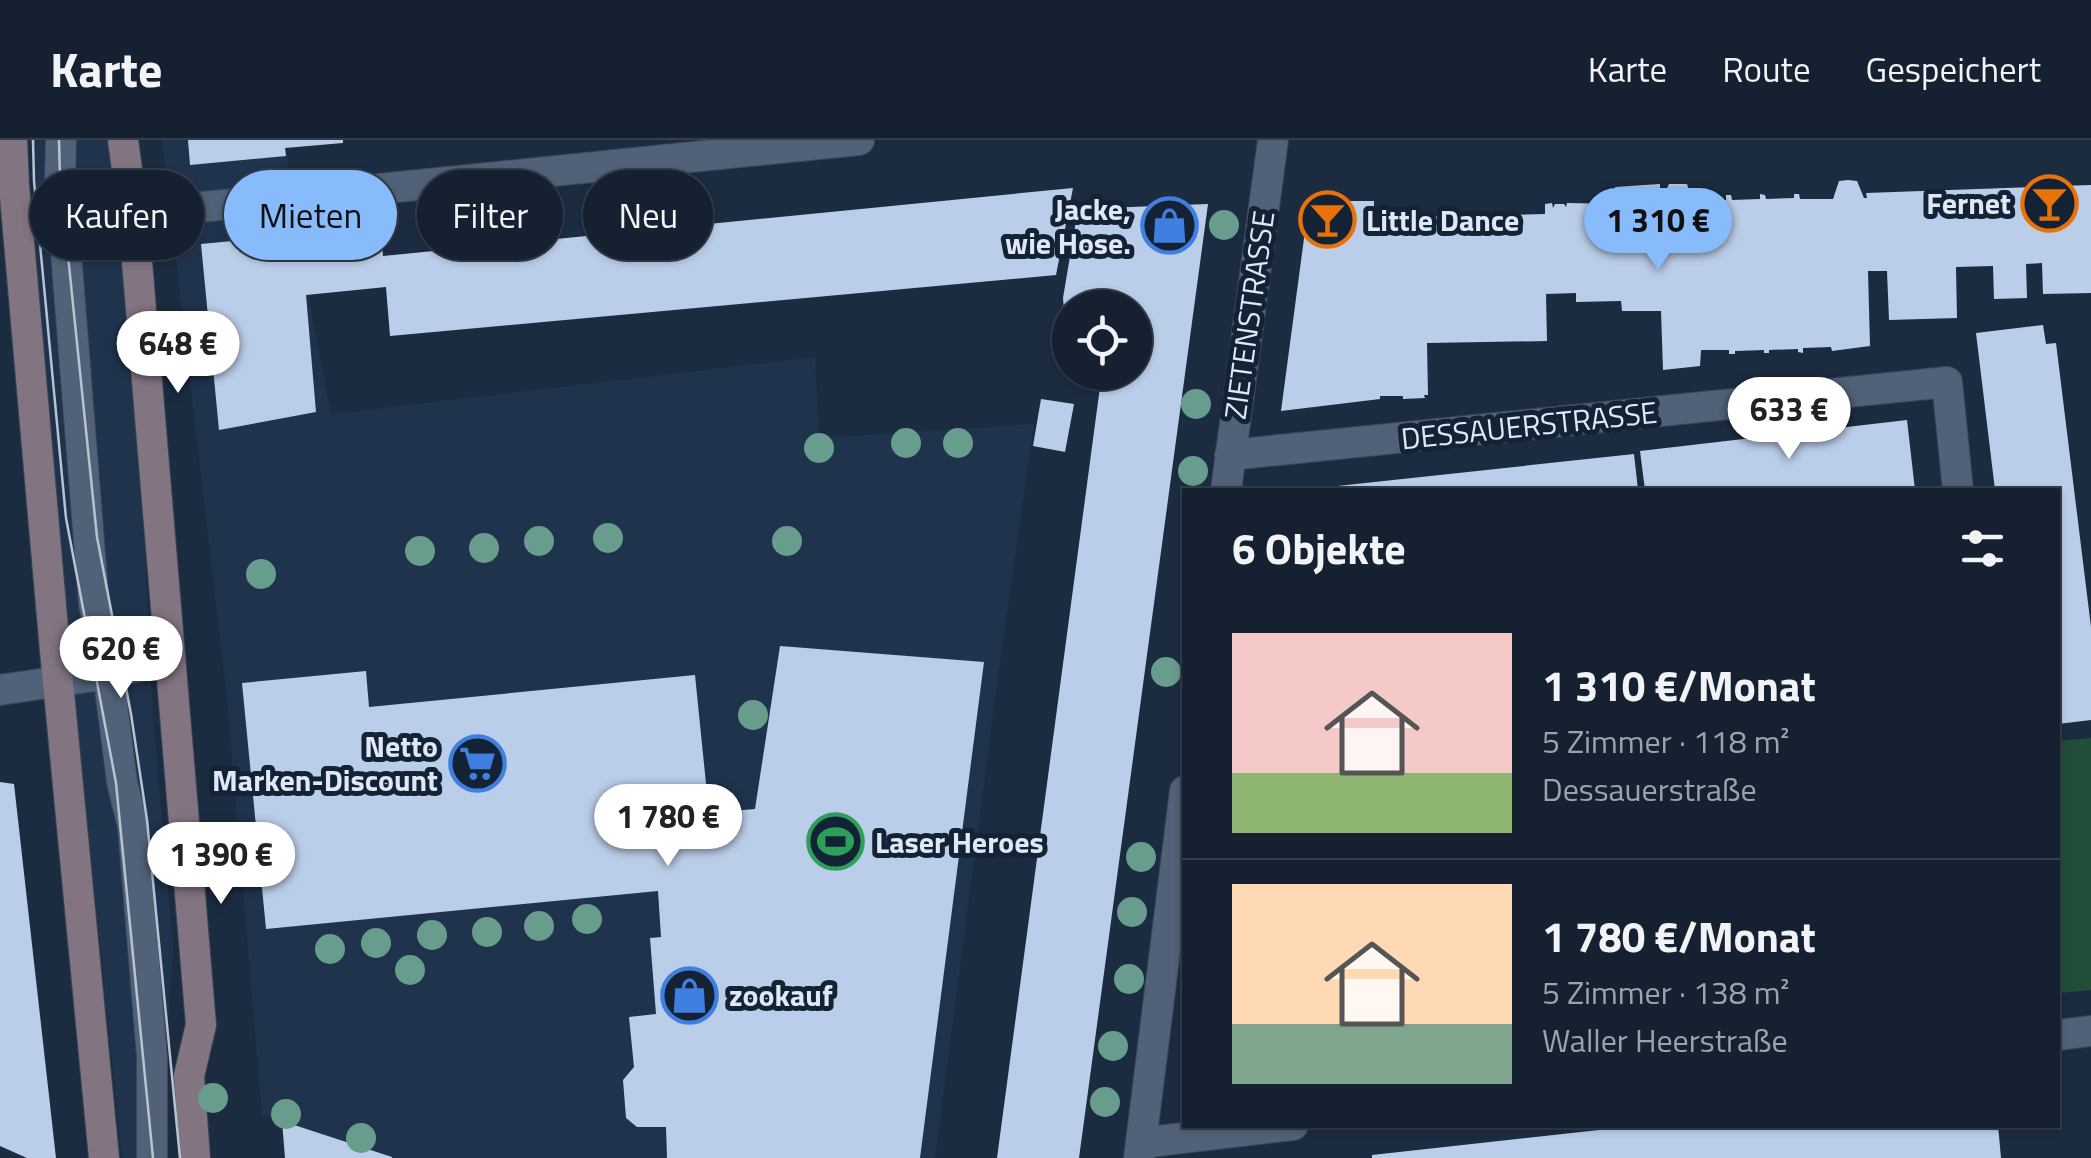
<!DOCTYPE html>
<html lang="de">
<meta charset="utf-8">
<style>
body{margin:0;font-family:"Titillium Web",sans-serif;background:#222e3c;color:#f1f3f6;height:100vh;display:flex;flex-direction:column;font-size:38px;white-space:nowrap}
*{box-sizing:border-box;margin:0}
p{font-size:32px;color:#9da3ab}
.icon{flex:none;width:55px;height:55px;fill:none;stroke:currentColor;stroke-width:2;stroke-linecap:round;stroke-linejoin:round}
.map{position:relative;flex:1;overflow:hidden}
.side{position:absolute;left:1182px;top:348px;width:878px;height:640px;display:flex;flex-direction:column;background:#152130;border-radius:0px;box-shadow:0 2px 8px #0004,0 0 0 2px #343e4c}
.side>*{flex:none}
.banner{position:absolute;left:30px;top:30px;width:950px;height:90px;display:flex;gap:20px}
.fabs{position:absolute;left:1052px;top:150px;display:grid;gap:20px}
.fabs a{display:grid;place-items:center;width:100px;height:100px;border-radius:50%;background:#152130;box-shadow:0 2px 8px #0004,0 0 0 2px #343e4c;font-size:50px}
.price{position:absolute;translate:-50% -85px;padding:0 22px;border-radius:35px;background:#fff;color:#222;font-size:32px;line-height:65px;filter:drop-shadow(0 2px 5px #0008)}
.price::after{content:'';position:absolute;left:50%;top:60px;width:30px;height:22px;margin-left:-15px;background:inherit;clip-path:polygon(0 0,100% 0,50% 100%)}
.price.selected{background:#87bbfb;color:#111}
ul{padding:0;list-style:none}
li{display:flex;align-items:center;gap:30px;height:250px;padding:0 50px}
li+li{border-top:2px solid #343e4c}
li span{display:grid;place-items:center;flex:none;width:280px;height:200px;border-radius:0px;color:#555}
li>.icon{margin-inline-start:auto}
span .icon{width:120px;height:120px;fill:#fffc;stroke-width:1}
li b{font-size:42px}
h2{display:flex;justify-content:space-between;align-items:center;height:120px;padding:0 50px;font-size:42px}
.chip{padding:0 35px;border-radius:45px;background:#152130;box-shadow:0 2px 8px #0004,0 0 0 2px #343e4c;font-size:35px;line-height:90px}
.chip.selected{background:#87bbfb;color:#111}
header{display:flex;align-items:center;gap:60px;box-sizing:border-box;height:140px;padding:0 50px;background:#152130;border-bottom:2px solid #343e4c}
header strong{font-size:48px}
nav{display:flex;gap:55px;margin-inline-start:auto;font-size:35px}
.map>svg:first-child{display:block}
.built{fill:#20334d}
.green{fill:#214e38}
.building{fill:#bbcee9}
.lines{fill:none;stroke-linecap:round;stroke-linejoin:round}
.lane-casing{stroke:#3a4658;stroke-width:32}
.street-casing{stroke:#3a4658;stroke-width:32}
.secondary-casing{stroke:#3a4658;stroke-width:32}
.lane{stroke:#506178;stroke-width:30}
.street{stroke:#506178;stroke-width:30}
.secondary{stroke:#827481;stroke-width:30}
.tram{stroke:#b8c3d2;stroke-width:2.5}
.tree{fill:#689c8d}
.labels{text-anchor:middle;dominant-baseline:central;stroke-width:10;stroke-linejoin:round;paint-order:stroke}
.poi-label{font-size:30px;font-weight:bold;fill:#dfe9f6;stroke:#132235;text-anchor:end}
.street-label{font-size:30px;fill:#dfe9f6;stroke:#132235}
</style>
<header>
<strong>Karte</strong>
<nav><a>Karte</a><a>Route</a><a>Gespeichert</a></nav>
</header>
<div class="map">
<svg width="2091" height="1018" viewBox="0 0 2091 1018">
<rect width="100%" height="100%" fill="#1c2c40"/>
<path class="built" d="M31,0h77l3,21 17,152 17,244 7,146 21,244 -12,190 1,21h-40l-62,-602 -22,-275z
M162,0h123l9,82 37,192 484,-57 4,81 215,-14 -35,245 -64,489h-541l-132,-43 -35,-416z"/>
<path class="green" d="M2091,598v252l-33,3v-252z"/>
<path class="building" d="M188,0h155v3l-58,5 1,8 -96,9z
M1848,40l9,1 7,17h3l-1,-5 225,-8v108l-48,1 -1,-31 -16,1 1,34 -33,1 -1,-33 -37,1 1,51 -68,2 -2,-49h-19l2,75 -38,5 -1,-4 -28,1v5l-5,-1v-3l-29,1v3h-5v-3l-29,1v3h-6v-4h-28l-1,16 -37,4 -2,-59h-39l-1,-10 -45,1v-9l-30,1 1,47 -120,2 1,52h-4l1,3 -22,1v-3h-23v3l-99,12 28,-210h65v16h7l-1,-2 41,-1v3l124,-3v-10l7,-1 1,5 2,-4h9l2,3 1,-4 49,1 -1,-17 45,-3v19l9,-19h18l6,19 33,-3v-5h5l1,5 28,-1v-5l5,1 1,4 28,-1v-4h5l1,5h33l6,-18z
M1073,48l-17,87 -666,61 -4,-49 -80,8 10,117 -97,18 -18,-186 180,-17 2,29z
M1208,64l-129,954h-82l105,-786h33v-64h-65v2l-6,1 -1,-13 14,-83 2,-6z
M2043,185l3,19 10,-1 35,284v93l-33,4v-234h-63l-19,-157z
M1041,259l33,5 -9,48 -32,-6z
M1907,280l8,70h-270l-5,-39z
M1634,314l4,36h-310v-3z
M780,506l204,16 -64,496h-253l-1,-31h-29l-11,-9 -3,-38 11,-13 -5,-50 27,-3 -6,-76 11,-1 -3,-46 -392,38 -24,-246 124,-12 3,36 326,-32 14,138 46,-4z
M0,642l14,2 42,374h-29l-27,-12z
M282,981l110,36v1h-107z
M1644,985h354l3,33h-629v-3z"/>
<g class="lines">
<defs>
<path id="lane" d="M61,0l-1,38 34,426 14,69 14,109 11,45 19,230v101"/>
<path id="street" d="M133,74l726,-74
M1230,315l717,-73 11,108
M1226,350l47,-350
M0,550l95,-14 75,-16
M2058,895l33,-4
M1141,1003l152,-18
M1139,1018l46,-367"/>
<path id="secondary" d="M12,0l2,45 41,466 49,507
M123,0l10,74 68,811 -12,51 6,82"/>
</defs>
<use href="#lane" class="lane-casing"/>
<use href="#street" class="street-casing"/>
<use href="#secondary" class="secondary-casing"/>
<use href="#lane" class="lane"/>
<use href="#street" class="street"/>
<use href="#secondary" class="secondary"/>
<path class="tram" d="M33,0l1,41 32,337 50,265 37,375
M59,0l1,38 37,359 34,177 16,106 33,338"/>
</g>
<g class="tree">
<circle cx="1224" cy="85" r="15"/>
<circle cx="1196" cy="264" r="15"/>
<circle cx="906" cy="303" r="15"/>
<circle cx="958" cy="303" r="15"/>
<circle cx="819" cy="308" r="15"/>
<circle cx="1193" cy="331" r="15"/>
<circle cx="608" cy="398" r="15"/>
<circle cx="539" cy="401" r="15"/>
<circle cx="787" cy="401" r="15"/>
<circle cx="484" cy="408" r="15"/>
<circle cx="420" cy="411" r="15"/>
<circle cx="261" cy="434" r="15"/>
<circle cx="1166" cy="532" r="15"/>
<circle cx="753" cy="575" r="15"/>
<circle cx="1141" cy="717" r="15"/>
<circle cx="1132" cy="772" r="15"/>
<circle cx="587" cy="779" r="15"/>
<circle cx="539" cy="786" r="15"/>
<circle cx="487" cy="792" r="15"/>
<circle cx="432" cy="795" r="15"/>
<circle cx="376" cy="803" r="15"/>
<circle cx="330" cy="809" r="15"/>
<circle cx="410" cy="830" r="15"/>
<circle cx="1129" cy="839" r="15"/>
<circle cx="1113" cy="906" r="15"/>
<circle cx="213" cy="958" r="15"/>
<circle cx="1105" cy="962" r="15"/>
<circle cx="286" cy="974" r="15"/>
<circle cx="361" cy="998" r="15"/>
</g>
<defs>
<symbol id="bar-ring" viewBox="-11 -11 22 22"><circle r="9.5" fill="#132235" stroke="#e8710a" stroke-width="1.5"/><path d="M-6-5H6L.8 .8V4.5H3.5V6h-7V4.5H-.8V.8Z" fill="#e8710a"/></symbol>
<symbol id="shop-ring" viewBox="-11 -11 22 22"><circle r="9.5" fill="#132235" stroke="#3f7fe0" stroke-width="1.5"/><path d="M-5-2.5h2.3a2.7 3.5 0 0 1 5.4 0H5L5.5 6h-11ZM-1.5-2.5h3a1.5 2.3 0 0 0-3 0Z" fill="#3f7fe0"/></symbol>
<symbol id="supermarket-ring" viewBox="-11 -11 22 22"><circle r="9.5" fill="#132235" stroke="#3f7fe0" stroke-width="1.5"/><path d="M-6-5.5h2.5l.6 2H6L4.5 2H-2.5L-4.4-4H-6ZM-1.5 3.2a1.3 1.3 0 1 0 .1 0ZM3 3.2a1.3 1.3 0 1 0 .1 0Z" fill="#3f7fe0"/></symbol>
<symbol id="stadium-ring" viewBox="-11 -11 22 22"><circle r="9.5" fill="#132235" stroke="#2e9e5b" stroke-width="1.5"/><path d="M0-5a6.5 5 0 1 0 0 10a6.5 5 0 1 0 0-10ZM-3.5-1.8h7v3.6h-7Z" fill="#2e9e5b"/></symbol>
</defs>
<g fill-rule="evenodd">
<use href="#bar-ring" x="2018" y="32" width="63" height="63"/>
<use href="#bar-ring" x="1296" y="48" width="63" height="63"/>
<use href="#shop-ring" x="1138" y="54" width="63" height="63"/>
<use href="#supermarket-ring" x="446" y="592" width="63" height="63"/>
<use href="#stadium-ring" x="804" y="670" width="63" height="63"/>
<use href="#shop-ring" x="658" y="824" width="63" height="63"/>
</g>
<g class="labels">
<g class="poi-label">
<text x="2011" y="63">Fernet</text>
<text x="1131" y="69">Jacke,<tspan x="1131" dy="34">wie Hose.</tspan></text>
<text x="1366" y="80" text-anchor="start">Little Dance</text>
<text x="438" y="606">Netto<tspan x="438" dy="34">Marken-Discount</tspan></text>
<text x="875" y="702" text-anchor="start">Laser Heroes</text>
<text x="729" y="855" text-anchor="start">zookauf</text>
</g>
<g class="street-label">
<text transform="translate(1249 175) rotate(-82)">ZIETENSTRASSE</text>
<text transform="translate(1529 285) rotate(-6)">DESSAUERSTRASSE</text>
</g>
</g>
</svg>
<div class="fabs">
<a><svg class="icon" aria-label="locate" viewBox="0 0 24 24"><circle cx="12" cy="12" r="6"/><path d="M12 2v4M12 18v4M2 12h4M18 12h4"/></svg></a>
</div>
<b class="price selected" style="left:1658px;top:133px">1 310 €</b>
<b class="price" style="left:178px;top:256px">648 €</b>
<b class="price" style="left:1789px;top:322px">633 €</b>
<b class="price" style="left:121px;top:561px">620 €</b>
<b class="price" style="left:668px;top:729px">1 780 €</b>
<b class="price" style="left:221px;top:767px">1 390 €</b>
<div class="banner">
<a class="chip">Kaufen</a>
<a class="chip selected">Mieten</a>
<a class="chip">Filter</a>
<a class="chip">Neu</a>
</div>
<section class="side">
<h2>6 Objekte<svg class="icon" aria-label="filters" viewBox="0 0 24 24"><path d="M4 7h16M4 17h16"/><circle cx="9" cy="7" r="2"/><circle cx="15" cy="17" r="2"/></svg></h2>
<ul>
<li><span style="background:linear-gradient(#f6c9c9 70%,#8fb573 0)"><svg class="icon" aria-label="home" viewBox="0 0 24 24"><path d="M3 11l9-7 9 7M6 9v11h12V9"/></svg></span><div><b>1 310 €/Monat</b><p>5 Zimmer · 118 m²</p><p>Dessauerstraße</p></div></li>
<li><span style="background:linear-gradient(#ffd9b3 70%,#7fa58c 0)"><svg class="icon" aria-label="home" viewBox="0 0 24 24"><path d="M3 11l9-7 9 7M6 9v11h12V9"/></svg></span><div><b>1 780 €/Monat</b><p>5 Zimmer · 138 m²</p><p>Waller Heerstraße</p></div></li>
</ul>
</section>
</div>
